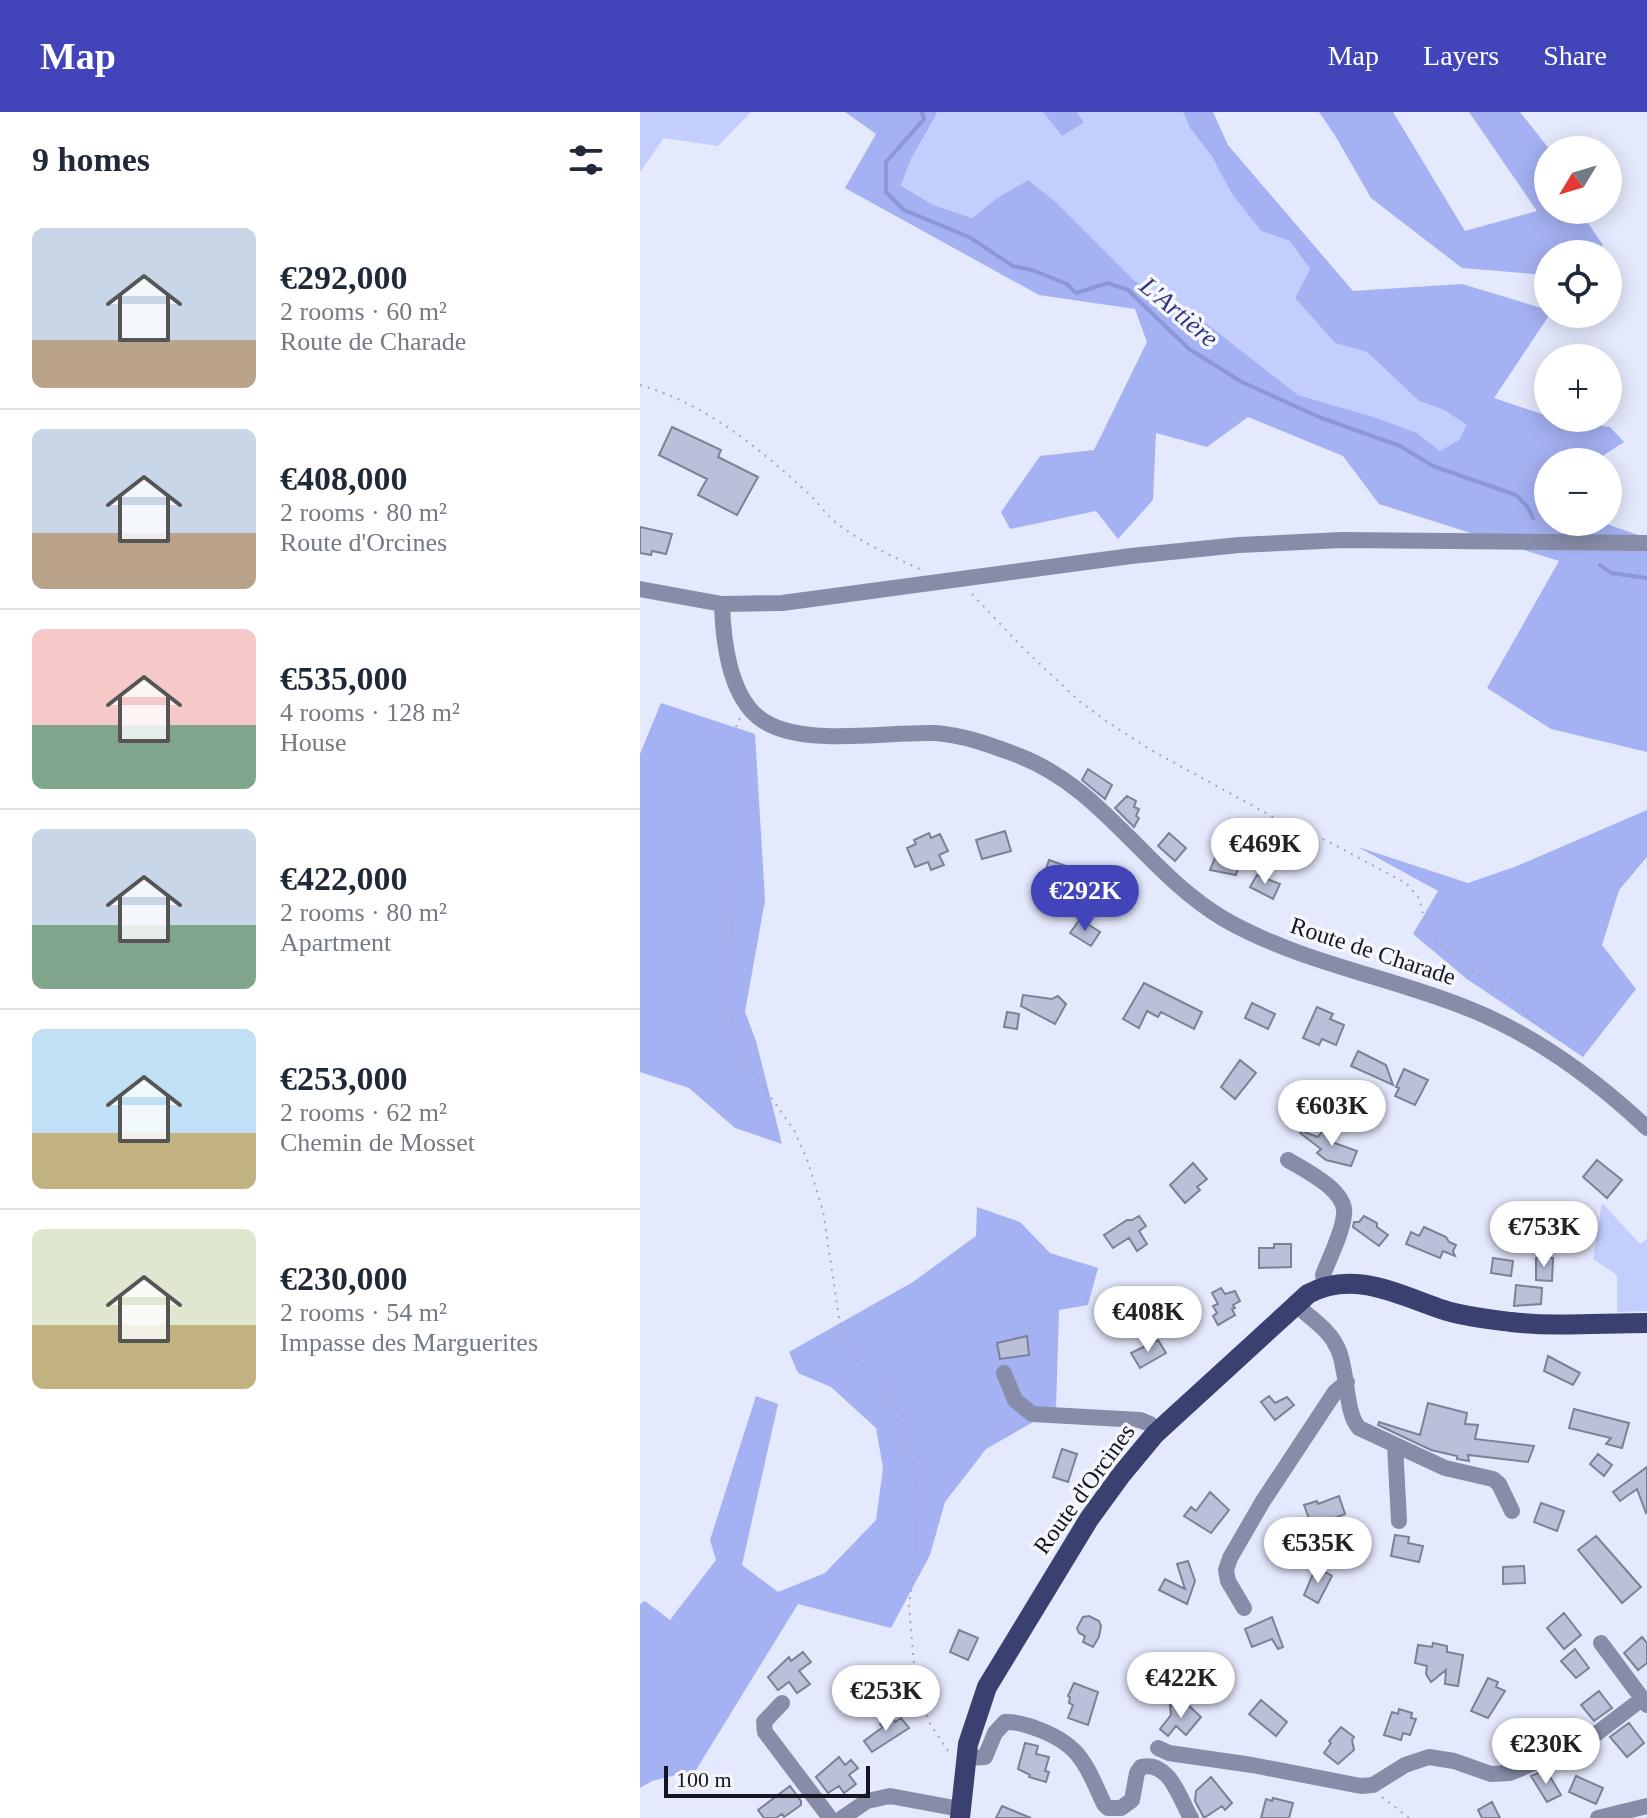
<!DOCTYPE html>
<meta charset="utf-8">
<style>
body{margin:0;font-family:Georgia,serif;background:#f2f2f3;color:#1f2937;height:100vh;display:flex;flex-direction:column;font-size:30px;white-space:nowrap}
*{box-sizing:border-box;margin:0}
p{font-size:26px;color:#747a83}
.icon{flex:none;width:44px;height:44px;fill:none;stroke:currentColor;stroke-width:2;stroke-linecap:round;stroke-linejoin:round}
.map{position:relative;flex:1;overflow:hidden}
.panel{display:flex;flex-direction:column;background:#fff;width:640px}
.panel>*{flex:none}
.needle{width:52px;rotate:232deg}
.controls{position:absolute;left:894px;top:24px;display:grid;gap:16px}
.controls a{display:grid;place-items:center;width:88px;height:88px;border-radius:50%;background:#fff;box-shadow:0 4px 20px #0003;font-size:40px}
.scale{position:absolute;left:24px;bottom:20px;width:206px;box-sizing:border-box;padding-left:8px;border:4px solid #14161f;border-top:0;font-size:22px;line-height:28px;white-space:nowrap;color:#14161f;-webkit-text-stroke:6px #f5f7fc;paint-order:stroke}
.price{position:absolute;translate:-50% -68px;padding:0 18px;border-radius:28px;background:#fff;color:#222;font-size:26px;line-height:52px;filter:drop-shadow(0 2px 4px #0008)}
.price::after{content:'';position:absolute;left:50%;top:48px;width:24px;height:18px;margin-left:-12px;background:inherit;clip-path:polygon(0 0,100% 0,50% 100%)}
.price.active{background:#4145b9;color:#fff}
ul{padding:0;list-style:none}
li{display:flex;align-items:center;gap:24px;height:200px;padding:0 32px}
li+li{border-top:2px solid #e0e1e3}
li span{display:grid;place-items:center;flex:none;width:224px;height:160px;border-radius:12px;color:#555}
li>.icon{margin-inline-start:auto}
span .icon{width:96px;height:96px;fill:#fffc;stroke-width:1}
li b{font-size:34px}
h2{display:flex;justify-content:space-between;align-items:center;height:96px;padding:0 32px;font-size:34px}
header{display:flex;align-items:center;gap:48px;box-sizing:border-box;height:112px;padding:0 40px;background:#4145b9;color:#fff}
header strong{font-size:38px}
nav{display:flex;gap:44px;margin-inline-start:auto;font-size:28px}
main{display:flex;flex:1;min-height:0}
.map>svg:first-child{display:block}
.green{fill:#c3cdfe}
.forest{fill:#a4b1f2}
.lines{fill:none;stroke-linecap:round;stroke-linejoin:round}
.stream{stroke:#8b97d7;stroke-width:4}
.building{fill:#bac0d8;stroke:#7c8198;stroke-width:2}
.path{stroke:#a4a8b9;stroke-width:2;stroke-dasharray:2 6;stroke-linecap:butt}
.minor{stroke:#878da9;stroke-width:16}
.major{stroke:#3a4171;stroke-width:20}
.labels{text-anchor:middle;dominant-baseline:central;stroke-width:7;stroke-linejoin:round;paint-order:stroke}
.street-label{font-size:24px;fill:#14161f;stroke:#f5f7fc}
.water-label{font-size:26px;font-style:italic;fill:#303681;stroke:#f5f7fc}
</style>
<header>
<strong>Map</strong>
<nav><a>Map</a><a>Layers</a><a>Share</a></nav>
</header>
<main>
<section class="panel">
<h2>9 homes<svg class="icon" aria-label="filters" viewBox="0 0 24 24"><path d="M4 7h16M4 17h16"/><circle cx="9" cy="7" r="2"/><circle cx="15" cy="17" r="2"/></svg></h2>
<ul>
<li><span style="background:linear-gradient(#c9d6e8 70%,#b9a48a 0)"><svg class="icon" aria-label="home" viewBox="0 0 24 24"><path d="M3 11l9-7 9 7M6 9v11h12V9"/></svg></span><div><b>€292,000</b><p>2 rooms · 60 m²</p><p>Route de Charade</p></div></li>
<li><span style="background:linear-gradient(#c9d6e8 65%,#b9a48a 0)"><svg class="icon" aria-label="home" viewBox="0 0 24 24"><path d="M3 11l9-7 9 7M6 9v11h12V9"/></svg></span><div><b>€408,000</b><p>2 rooms · 80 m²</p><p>Route d'Orcines</p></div></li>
<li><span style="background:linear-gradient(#f6c9c9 60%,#7fa58c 0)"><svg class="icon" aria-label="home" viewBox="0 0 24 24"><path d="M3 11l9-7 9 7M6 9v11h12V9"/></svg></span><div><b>€535,000</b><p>4 rooms · 128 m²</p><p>House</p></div></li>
<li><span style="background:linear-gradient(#c9d6e8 60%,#7fa58c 0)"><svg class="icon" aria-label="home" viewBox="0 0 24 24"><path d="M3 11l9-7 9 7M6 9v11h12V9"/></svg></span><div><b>€422,000</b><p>2 rooms · 80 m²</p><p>Apartment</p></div></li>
<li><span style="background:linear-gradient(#bfe0f5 65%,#c2b280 0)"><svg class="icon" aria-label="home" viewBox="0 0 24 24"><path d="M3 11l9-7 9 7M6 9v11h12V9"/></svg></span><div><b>€253,000</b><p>2 rooms · 62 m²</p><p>Chemin de Mosset</p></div></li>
<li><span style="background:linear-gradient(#dfe7d0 60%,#c2b280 0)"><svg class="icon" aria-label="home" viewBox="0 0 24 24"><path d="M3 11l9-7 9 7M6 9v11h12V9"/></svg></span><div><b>€230,000</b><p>2 rooms · 54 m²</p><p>Impasse des Marguerites</p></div></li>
</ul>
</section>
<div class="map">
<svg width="1007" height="1706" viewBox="0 0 1007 1706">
<rect width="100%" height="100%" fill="#e4e9fd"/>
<path class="green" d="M0,0h111l-33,34 -54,-8 -24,34z
M296,0h107l19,24 22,-13 -7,-11h106l7,16 21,27 21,39 29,37 29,10 20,28 -15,29 40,45 32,9 52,49 25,9 24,15 -9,15 -19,11 -23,-18 -43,-16 -76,-22 -100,-78 -63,-36 -78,-78 -29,-23 -31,18 -25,20 -39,-13 -32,-21 10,-25 26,-44z
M962,1091l38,41 7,-5v72l-30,1v-37l-24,-16z"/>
<path class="forest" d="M205,0h91l1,2 -26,45 -10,26 32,20 39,13 25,-20 31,-18 29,23 78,78 63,36 100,78 76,22 43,16 23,18 19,-11 8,-15 -23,-15 -25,-9 -52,-49 -32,-9 -40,-45 15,-29 -20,-28 -29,-10 -29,-37 -21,-39 -21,-27 -7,-16h30l15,33 125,146 109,-7 86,26 2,4 -56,84 54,18v2l62,9 14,15 -31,20h-45v60h53l46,16v214l-96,-23 -64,-41 72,-127 -180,-57 -36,-48 -95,-39 -41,30 -51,-14 -3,67 -35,39 -22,-28 -86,18 -9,-17 39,-56 54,-6 53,-108 -12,-33 -96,-14 -194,-107 31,-54z
M403,0h34l7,11 -22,13z
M679,0h74l72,119 72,-20 -68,-99h51l30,38h-2v60h31l24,35 -17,9h-38l-2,21 -84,-7 -91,-70 -35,-61z
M21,591l94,31 10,166 -20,112 11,29 26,103 -47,-16 -46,-40 -49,-16v-318z
M1007,698v47l-28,33 -17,55 34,44 -53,68 -116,-78 -54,-45 25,-43 -80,-44 110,36 49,-17z
M337,1095l43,15 30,31 48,15 -10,37 -29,5 -3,99 -70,40 -41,53 -15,53 -39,73 -93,-24 -102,166 -44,11 -12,7v-184l5,-3 25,19 46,-60 -6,-20 46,-144 22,8 -36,161 36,27 47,-19 51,-53 7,-52 -7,-40 -45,-41 -33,-14 -9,-21 124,-70 63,-46z"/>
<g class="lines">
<path class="stream" d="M282,0l2,7 -38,43v30l18,18 65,27 44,29 19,4 35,14 9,9 32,-10 20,7 61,59 53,33 77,35 81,29 33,20 83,29 11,11 6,12
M960,453l11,8 36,5"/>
</g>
<path class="building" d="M32,315l49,23 -3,7 40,20 -21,38 -39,-20 9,-16 -48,-24z
M0,415l32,7 -6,20 -14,-3 -1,4 -11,-2z
M448,657l24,16 -7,14 -23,-19z
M487,684l9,5 -2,6 5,2 -3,7 3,2 -5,9 -19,-19z
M365,719l6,20 -29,8 -6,-19z
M289,721l2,5 9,-4 8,17 -9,4 5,10 -13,5 -3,-8 -13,5 -8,-19 9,-4 -2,-4z
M529,721l17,15 -11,13 -17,-15z
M578,739l23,9 -5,15 -26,-5z
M409,748l26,9 -8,20 -25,-8z
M617,763l23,9 -7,15 -23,-12z
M440,807l20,13 -9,14 -21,-13z
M504,871l58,29 -8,17 -33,-17 -3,5 -11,-6 -8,17 -16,-9z
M383,883l29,4 6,-3 8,8 -11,20 -34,-18z
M612,891l23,11 -7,15 -23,-11z
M677,895l16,7 -3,5 14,6 -8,20 -14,-6 -3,6 -16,-7z
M367,900l12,2 -2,15 -13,-2z
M718,939l28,14 7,20 -42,-19z
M600,948l16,13 -21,26 -14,-12z
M764,957l24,11 -13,25 -20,-9 4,-8 -3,-1z
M685,1015l9,7 -5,7 28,10 -6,15 -25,-6 -9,-7 4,-4 -21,-16 1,-2 17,6z
M957,1048l25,20 -15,18 -24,-21z
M553,1051l14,16 -10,8 3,3 -15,13 -15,-18z
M499,1104l7,10 -7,5 8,13 -10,7 -8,-13 -16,10 -9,-13 23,-15h5z
M724,1104l13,7v4l11,8 -9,11 -26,-19 1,-5h5z
M784,1115l22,10 3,5 7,3 -3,6 2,5 -12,-5 -3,7 -34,-14 5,-12 8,4z
M634,1132h17v23l-32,1v-20h15z
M853,1146l20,3 -2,15 -20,-3z
M896,1146h17l-1,23 -16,-1z
M876,1173l26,3 -1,16 -27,2z
M581,1176l4,6 10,-3 5,10 -7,4 2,3 -3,1 3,6 -17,10 -5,-9 4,-3 -4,-7 5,-2 -6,-11z
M387,1224l2,19 -29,4 -3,-16z
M518,1228l8,13 -26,15 -9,-15z
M908,1244l32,17 -7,12 -29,-14z
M629,1284l6,7 12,-6 7,8 -19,15 -14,-18z
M788,1291l39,10 -2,11 13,1 -3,14 59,7 -6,16 -60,-7 1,6 -12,-2v-3l-26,-6 -53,-25 1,-3 41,13z
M934,1297l55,14 -7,25 -16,-4 5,-6 -42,-10z
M422,1337l15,5 -9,28 -15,-5z
M958,1342l14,11 -8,11 -14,-12z
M1007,1355v45l-1,1 -9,-24 -17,12 -7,-9z
M570,1380l19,18 -18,23 -27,-17 7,-9 5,4z
M699,1384l6,18 -30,12 -1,-3 -3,1 -7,-19 13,-4 1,3z
M901,1391l23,8 -7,20 -23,-9z
M755,1423l14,2 -1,6 15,3 -4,16 -28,-6z
M956,1424l45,51 -19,16 -44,-53z
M548,1449l7,20 -8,23 -28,-14 6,-11 20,10 -8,-25z
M884,1454l1,17 -22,1v-17z
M676,1455l16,9 -14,27 -14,-8z
M924,1501l17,22 -17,14 -17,-21z
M449,1504l10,5 2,5 -2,11 -6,10 -10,-5 2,-6 -6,-3 -2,-5 6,-11z
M632,1505l11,30 -5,2 -6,-10 -20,8 -7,-18z
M319,1518l19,8 -10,22 -18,-8z
M1002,1525l5,6v20l-9,7 -14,-17z
M793,1531l14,3v6l16,3 -5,31 -13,-2 1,-14 -15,12 -5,-8 1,-8 -12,-3 3,-18 14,2z
M935,1537l14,19 -13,10 -15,-17z
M163,1540l8,10 -12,9 11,13 -13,9 -8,-11 -11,8 -10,-13 21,-20 2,4z
M848,1566l10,4 -2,5 9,4 -17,27 -17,-7z
M434,1571l24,9 -10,33 -20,-7 5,-13 -4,-2 1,-6 -2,-1z
M959,1579l13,17 -18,13 -13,-16z
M621,1588l26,22 -11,14 -27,-22z
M546,1591l15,14 -15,18 -10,-9 -8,10 -8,-7 11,-14 -1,-10 12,3z
M759,1597l13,4 -1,5 5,1 -6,16 -7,-2 -2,7 -17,-5 8,-23 6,2z
M251,1604l4,6 6,-4 8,10 -37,24 -8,-11 19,-14 -3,-3z
M989,1611l15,20 -17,14 -17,-20z
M701,1615l13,10 -2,3 2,10 -16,14 -14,-11 7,-10 -2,-2z
M889,1617l10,20 -20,8 -9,-17z
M385,1631l13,3 -2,8 13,3 -4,14 4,1 -3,10 -17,-5 1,-2 -12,-6z
M199,1645l6,8 6,-5 7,8 -9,7 7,9 -12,9 -5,-7 -11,7 -12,-16z
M906,1658l15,25 -14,7 -16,-26z
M936,1664l27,12 -7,16 -27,-12z
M571,1665l21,26 -7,7 -3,-4 -18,12 -9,-17 1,-10z
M150,1674l11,15v4l-17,12 -2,-3 -6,4h-12l-6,-8z
M633,1686l20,5 -4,15h-28l5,-19 6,2z
M852,1690l8,16h-18l-4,-8z
M362,1694l29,12h-35z"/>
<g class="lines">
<path class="path" d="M0,273c66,19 119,63 169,109 9,8 16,19 25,27 24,20 57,35 86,48
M332,482l50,53 57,54 27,20 45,29 135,74 41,17 79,42 13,15 9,36 59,48 22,14 28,29
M100,606l-5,11 4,45 -2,93 -9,115 1,26 5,24 15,34 45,64 14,32 15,49 18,120 13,25 33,33 15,27 12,50 3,32 -1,55 -7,53 5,59 5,29 10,28 21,32
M742,1685l27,21"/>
<path class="minor" d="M0,477l82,15 60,-1 349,-47 108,-11 103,-5 305,3
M82,492c1,35 7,89 36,113 39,32 128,14 177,16 29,2 55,12 82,22 86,32 130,119 207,164 75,43 163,57 243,89 66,26 129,72 180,120
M648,1048c17,10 60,31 56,55 -2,19 -14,41 -21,60l2,10
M655,1191c15,16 34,25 43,46 10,22 7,64 21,79l86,40 48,11 6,5 13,27
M364,1261l11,27 17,14 108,6 10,4 8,7
M755,1333l4,76
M604,1496l-16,-27 -2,-11 4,-12 33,-57 72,-109 12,-10
M961,1531l46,62
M142,1591l-18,19 1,10 65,86
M518,1636l11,5 83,12 109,21 12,-1 32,-20 24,-8 25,4 37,13 19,-1 78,-33 54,-41
M326,1646l19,-1 10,-24 10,-11c11,-1 20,3 30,6 45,16 50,35 69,76l4,4h13l11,-8 5,-27 4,-6c29,-7 39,33 50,51
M202,1706l25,-17 23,-5 70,13
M958,1706l49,-12"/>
<path class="major" d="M320,1706l8,-74 19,-57 102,-168 32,-44 34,-41 153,-140c45,-25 91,1 136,16 21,7 44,9 67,12 44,5 91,1 136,1"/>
</g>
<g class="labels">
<g class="street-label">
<text transform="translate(733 839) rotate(18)">Route de Charade</text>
<text transform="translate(444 1377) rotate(-54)">Route d'Orcines</text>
</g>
<g class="water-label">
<text transform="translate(539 200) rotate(40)">L'Artière</text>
</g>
</g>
</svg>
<div class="controls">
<a><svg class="needle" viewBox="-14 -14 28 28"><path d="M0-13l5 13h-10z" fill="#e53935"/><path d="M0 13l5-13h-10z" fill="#747a83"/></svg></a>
<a><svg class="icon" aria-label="locate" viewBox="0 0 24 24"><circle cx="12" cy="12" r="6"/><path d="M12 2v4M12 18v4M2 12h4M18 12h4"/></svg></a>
<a>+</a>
<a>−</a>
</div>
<div class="scale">100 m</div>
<b class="price" style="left:625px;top:774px">€469K</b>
<b class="price active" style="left:445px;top:821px">€292K</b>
<b class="price" style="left:692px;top:1036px">€603K</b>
<b class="price" style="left:904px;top:1157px">€753K</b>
<b class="price" style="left:508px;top:1242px">€408K</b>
<b class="price" style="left:678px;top:1473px">€535K</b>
<b class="price" style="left:541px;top:1608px">€422K</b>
<b class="price" style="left:246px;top:1621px">€253K</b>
<b class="price" style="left:906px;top:1674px">€230K</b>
</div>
</main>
